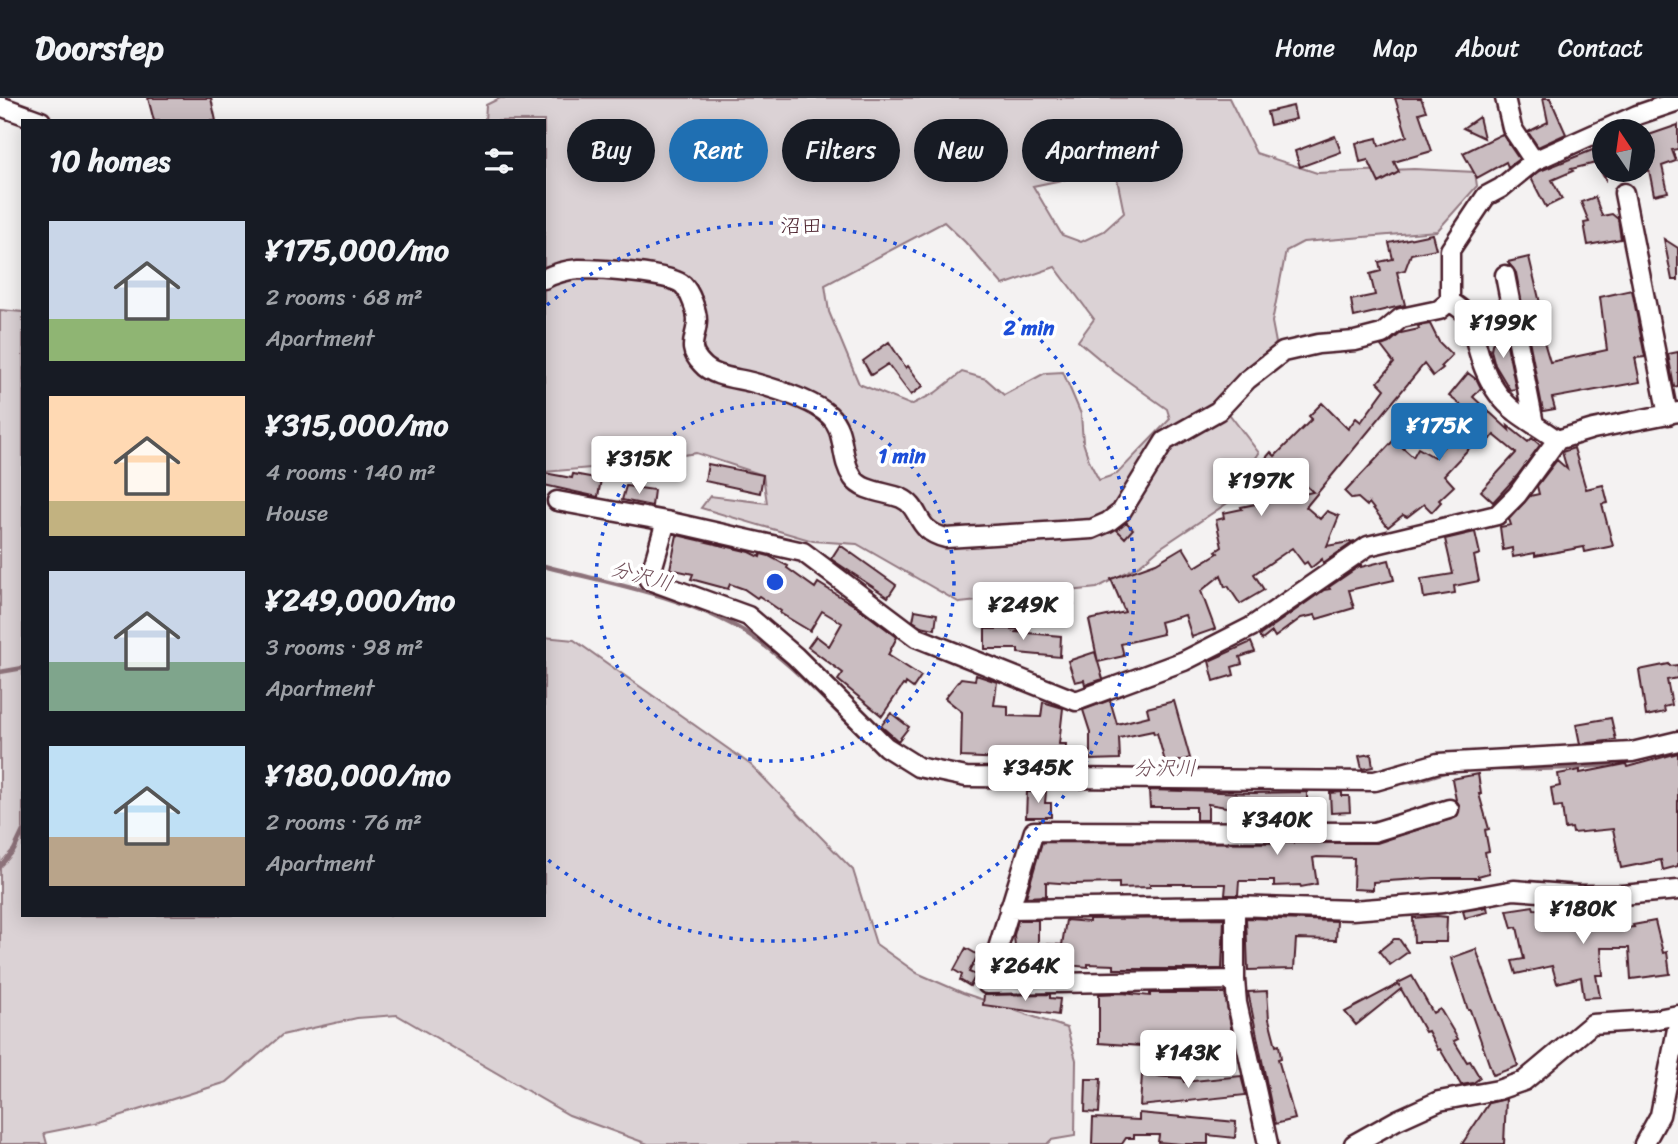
<!DOCTYPE html>
<meta charset="utf-8">
<style>
body{margin:0;font-family:Sriracha,"Klee One",sans-serif;background:#20242c;color:#f1f3f6;height:100vh;display:flex;flex-direction:column;font-size:26px;white-space:nowrap}
*{box-sizing:border-box;margin:0}
p{font-size:23px;color:#9ea1a6}
.icon{flex:none;width:38px;height:38px;fill:none;stroke:currentColor;stroke-width:2;stroke-linecap:round;stroke-linejoin:round}
.map{position:relative;flex:1;overflow:hidden}
.drawer{position:absolute;left:21px;top:21px;width:525px;height:798px;display:flex;flex-direction:column;background:#171b24;border-radius:0px;box-shadow:0 4px 18px #0003}
.drawer>*{flex:none}
.guide{position:absolute;left:567px;top:21px;width:665px;height:63px;display:flex;gap:14px}
.needle{width:46px;rotate:347deg}
.tools{position:absolute;left:1592px;top:21px;display:grid;gap:14px}
.tools a{display:grid;place-items:center;width:63px;height:63px;border-radius:50%;background:#171b24;box-shadow:0 4px 18px #0003;font-size:35px}
.price{position:absolute;translate:-50% -60px;padding:0 16px;border-radius:7px;background:#fff;color:#222;font-size:23px;line-height:46px;filter:drop-shadow(0 2px 4px #0008)}
.price::after{content:'';position:absolute;left:50%;top:42px;width:21px;height:16px;margin-left:-10px;background:inherit;clip-path:polygon(0 0,100% 0,50% 100%)}
.price.selected{background:#1f6fb2;color:#fff}
ul{padding:0;list-style:none}
li{display:flex;align-items:center;gap:21px;height:175px;padding:0 28px}
li span{display:grid;place-items:center;flex:none;width:196px;height:140px;border-radius:0px;color:#555}
li>.icon{margin-inline-start:auto}
span .icon{width:84px;height:84px;fill:#fffc;stroke-width:1}
li b{font-size:30px}
h2{display:flex;justify-content:space-between;align-items:center;height:84px;padding:0 28px;font-size:30px}
.pill{padding:0 24px;border-radius:32px;background:#171b24;box-shadow:0 4px 18px #0003;font-size:24px;line-height:63px}
.pill.selected{background:#1f6fb2;color:#fff}
header{display:flex;align-items:center;gap:42px;box-sizing:border-box;height:98px;padding:0 35px;background:#171b24;border-bottom:2px solid #363941}
header strong{font-size:33px}
nav{display:flex;gap:38px;margin-inline-start:auto;font-size:24px}
.map>svg:first-child{display:block}
.green{fill:#dbd2d5;stroke:#927880;stroke-width:2;fill-rule:evenodd}
.lines{fill:none;stroke-linecap:round;stroke-linejoin:round}
.stream{stroke:#8d727a;stroke-width:4.5}
.building{fill:#cabdc1;stroke:#4a1f2b;stroke-width:2}
.minor-casing{stroke:#4a1f2b;stroke-width:23}
.minor{stroke:#fff;stroke-width:18}
.ring{fill:none;stroke:#1d4ed8;stroke-width:3.5;stroke-dasharray:3.5 7}
.labels{text-anchor:middle;dominant-baseline:central;stroke-width:7;stroke-linejoin:round;paint-order:stroke}
.neighbourhood-label{font-size:21px;fill:#4a1f2b;stroke:#fff}
.water-label{font-size:21px;font-style:italic;fill:#714f59;stroke:#fff}
.centre{fill:#1d4ed8;stroke:#fff;stroke-width:3.5}
.ring-label{font-size:21px;text-anchor:middle;font-weight:bold;fill:#1d4ed8;stroke:#fff;stroke-width:7;stroke-linejoin:round;paint-order:stroke}
</style>
<header>
<strong>Doorstep</strong>
<nav><a>Home</a><a>Map</a><a>About</a><a>Contact</a></nav>
</header>
<div class="map">
<svg width="1678" height="1046" viewBox="0 0 1678 1046">
<rect width="100%" height="100%" fill="#f4f2f2"/>
<filter id="ink" filterUnits="userSpaceOnUse"><feTurbulence type="fractalNoise" baseFrequency=".0143" numOctaves="2"/><feDisplacementMap in="SourceGraphic" scale="14" xChannelSelector="R" yChannelSelector="G"/><feConvolveMatrix kernelMatrix="1 2 1 2 8 2 1 2 1" color-interpolation-filters="sRGB"/></filter>
<g filter="url(#ink)">
<path class="green" d="M500,0h729l27,55 61,20 97,-4 61,3 2,14 -40,45 -134,11 -17,9 -14,71 4,21 -49,68 32,42 -17,26 -1,15 -81,54 -20,17 -43,23 -137,15 -103,-59 -44,-3 -112,-33 9,-12 57,7 -4,-28 -67,-22 -81,13 -71,6v-351h-59l1,-16zM1115,71l9,44 -20,18 -23,11 -19,-7 -29,-49zM944,124l21,20 38,43 52,-18 39,52 -16,22 37,31 52,37 3,10 -53,55 -18,6 -9,-17 -7,-21 -2,-28 -18,-42 -18,1 -41,22 -18,-16 -24,-7 -27,21 -24,12 -52,-21 -30,-72 -4,-27z
M0,212l23,2v603h521v-278l30,3 177,125 102,105 23,74 41,29 46,20 104,35 9,32 -1,76 -24,4 -4,4h-399l-79,-29 -172,-100 -40,3 -75,17 -55,47 -127,40 -56,11 3,11h-47z"/>
<g class="lines">
<path class="stream" d="M544,468c67,18 143,30 203,67 46,30 83,74 124,111
M0,574l23,-4
M1483,671c58,0 119,2 175,-15
M1394,686l21,-3 32,-10
M0,768l14,-16 9,-19"/>
</g>
<path class="building" d="M148,0h63l5,23h-62z
M1395,0h26l5,13 -7,2 13,38 -38,11 5,10 -20,11 -11,-23 -8,2 -4,-19 21,-5 2,8 28,-10z
M1543,0h7l16,36 -28,13 -10,-15 20,-10z
M1293,8l3,13 -26,6 -3,-13z
M1479,19l5,21 -21,-10z
M1678,27v24l-6,1 4,11 -14,5 6,26 -14,3 -5,-25 -6,2v-35z
M1502,36l17,25 -11,8 -2,-5 -29,16 -14,-25z
M1335,38l6,16 -41,15 -5,-16z
M1605,47v34l-9,-16 -25,6 2,2 -21,9 10,19 -16,8 -15,-29 9,-7z
M1595,99l7,19 10,-2 6,5 3,20 -33,6 -4,-22 5,-1 -8,-20z
M1432,136l4,15 -25,5 -6,16 -8,2 8,33 -51,12 -3,-17 24,-5 -5,-21 11,-3 -2,-9 14,-3 -4,-16z
M1664,141l14,9v32h-6z
M1529,159l11,46 -7,2 17,57 57,-12 -7,-53 32,-7 13,67 -10,1 5,24 -88,16 3,11 -12,2 -27,-138 -8,-11z
M1430,226l9,18 13,13 -11,11 2,2 -10,8 -9,-12 -118,143 14,12 7,-8 12,5 -12,30 28,-5 -32,22 -1,-4 -11,9 -4,-6 -3,2 -12,-16 -38,26 10,16 -24,14 -12,-18 -3,1 -4,-12 -20,16 14,38 -23,8 -7,-22 -25,7 3,12 -42,10 3,12 -26,6 -9,-42 36,-8 -14,-33 45,-16 27,-16 12,20 23,-14 -2,-2 6,-4 -6,-27 8,-2 -1,-5 19,-4 -1,-2 72,-15 -25,-23 -31,33 -14,-24 10,-5 18,-21 4,4 37,-37 -3,-3 13,-13 26,26 8,-11 5,4 24,-33 -7,-7 16,-19 -13,-17 8,-3 12,-10 18,-4 -1,-3z
M1504,232l12,59 -6,1 -15,-25 -4,-15 1,-6z
M889,244l17,26 2,-2 15,20 -12,9 -23,-31 -17,11 -8,-14z
M1678,254v34l-4,1 -6,-33z
M1468,275l9,7 4,8 -8,9 36,33 -1,-4 20,16 4,-4 8,7 -23,31 -24,26 -12,-11 35,-38 -22,-18 -11,13 -7,-7 -32,34 10,11 -15,14 2,2 -9,10 -8,-8 -17,13 -4,-2 -15,12 -19,-24 -2,3 -9,-8 -6,1 -7,-7 49,-52 19,17 5,-9 16,9 26,-28 -10,-7 12,-16 -13,-10z
M1574,350l12,41 17,-4 2,6 3,12 -6,1 11,42 -28,6 -1,-5 -49,9v-3l-22,4 -1,-9 -9,2 -3,-23 11,-2 -2,-6 21,-23 9,-2 -2,-8 20,-26 10,9 -5,-17z
M708,366l55,11 -3,18 -55,-12z
M544,375l28,5 1,-4 28,5 -3,18 -54,-12z
M626,388l28,4 -2,16 -30,-6z
M1126,424l7,7 -8,9 -8,-8z
M1475,434l5,22 -6,2 5,25 -25,5 1,7 -31,5 -3,-19 32,-5 -8,-35z
M677,437l73,17 10,5 1,-3 8,2 19,10 -1,2 28,20 3,-5 39,24 40,30 -9,18 33,21 -8,12 -7,-5 -1,3 -2,-1 -21,31 -44,-36 5,-7 -35,-26 8,-11 13,10 13,-23 -20,-12 -12,20 -30,-18 1,-2 -22,-15 -2,2 -13,-9 -14,-5 -2,5 -37,-10 2,-5 -23,-5z
M840,447l56,40 -8,12 -57,-38z
M1389,462l5,20 -45,10 5,18 -37,11 -2,-4 -14,3 -26,19 -3,-5 -10,8 -3,-4 65,-46 6,-1 -1,-2 32,-22v2z
M1067,491l7,15 -22,11 -8,-15z
M915,512l22,4 -2,15 -14,-3 -8,-5z
M985,531h37l-6,3 45,4 -1,21 -42,-4v-4h-33z
M1251,544l4,10 -15,5 2,7 -10,3 2,8 -20,6 -5,-20z
M1095,554l8,27 -18,6 -1,-5 -9,2 -7,-21z
M1669,566l1,2 8,-1v13l-11,2 5,25 -8,2 1,5 -19,4 -7,-46z
M976,577l21,7 -3,23 14,1v10l33,1 2,-15 20,6 -4,36h7l-1,22 -16,-1v-4l-88,-4 1,-45 -17,-14 16,-20 14,2z
M1110,602l7,24 32,-8 -2,-8 27,-7 16,57 -24,7 -9,-32 -3,1 -1,-3 -34,7 1,21 -30,1v-28l-7,-22z
M891,615l18,14 -11,14 -17,-15z
M1611,620l5,22 -36,4 -4,-20z
M1678,655v113l-15,4 -2,-10 -40,8 -8,-39 -40,4 -1,-5 -7,1 -3,-23 -8,1 -3,-19 9,-2 -2,-12 22,-4v3l46,-9 1,3z
M1371,656l2,13 -11,2 -3,-13z
M1478,676l3,20h-2l10,35 -4,1 4,21 -4,1 4,21 -11,3 1,2h-45l-61,4v8l-20,-1 1,-31 -37,-1 -4,1 4,26 -16,3 -1,-2 -26,1v-5h-35l-1,14h-13l1,-11h-76v3l-31,1v-5l-46,1 -27,-2v14l-20,1 16,-55 335,1 80,-26 3,-11 -4,-6 -4,-21z
M1149,692l105,3 53,-1v18l-38,-1v7h-6v4h-24l-1,-11 -30,-5v16h-12v-13h-46z
M1027,694h19l-1,11h6v14h-25z
M1342,694v4h7l1,16 -19,1 -1,-20z
M1533,808l1,3 38,1 31,5 1,14 30,-2 -1,-2 22,-4 8,32 4,-1 3,22 -39,5 -2,-31h-28l2,27h-7l4,22 -16,1 -3,-21 -24,6 -5,-17 -36,8 -4,-13 12,-2 -7,-32 -5,1 -5,-18z
M1487,809l1,5 -23,6 -2,-7z
M1437,818l10,1 -1,25h-32l-1,-24z
M1224,820l-2,51h-108v-4l-26,-1v3l-55,-5 1,10h-17l-3,-37 4,-15h20v24l24,1 4,-25 23,2v-3z
M1246,820l91,3 -1,19 -40,-1 -2,30 -46,1z
M1394,841h5l9,13 -18,13 -11,-14z
M966,850l12,7 -9,17 7,3 -6,11 -10,-6 2,-5 -8,-5z
M1476,851l42,117 -25,9 -23,-65h-2l-17,-52z
M1412,878l21,37 7,-4 18,30 -4,2 13,21 3,-1 10,17 -7,5 -12,2 -21,-36 -2,1 -10,-19 -3,1 -24,-43 -45,36 -11,-13 53,-28 2,3 -2,-4z
M1267,893l2,28 7,27 3,-1 2,13 -3,1 17,60 -20,5 -27,-132z
M1122,895l28,3v-3h75l9,51h-53v6h-26v-3l-56,-4v-49z
M1050,896v4l10,1 -2,16 -75,-10 1,-10z
M1142,977l40,3 2,4 57,-6 5,19 -106,11z
M1086,981h15l-2,34 -14,-1z
M1506,1001l-2,45h-42l27,-41z
M1139,1015l97,9 -1,16 -27,-3v9h-27l-23,-2 1,-7h-25v3h-8l-4,6h-30l1,-26 46,2z"/>
<g class="lines">
<defs>
<path id="minor" d="M1505,0l7,30 22,33
M0,8l41,15
M1624,95l44,222
M1505,177l29,149
M544,181c11,-6 23,-9 35,-10 19,0 92,4 104,16 7,7 14,26 14,35 0,18 -12,27 5,44 11,13 34,14 49,18 22,6 62,18 78,33 18,17 10,43 24,63 9,14 34,14 48,20 22,10 12,32 45,40l146,-9 16,-7 13,-10 44,-71 53,-30 29,-31 36,-28 35,-8 37,-3 27,-7 19,-16 38,-8 11,-9v-51l36,-54 15,-8 33,-27 103,-46 41,-14
M1450,203l20,15c7,35 16,74 46,96 13,10 28,18 41,28
M557,403l109,20 137,31 113,85 160,64 108,-40 67,-34 117,-81 129,-31 20,-20 40,-55 36,-11 85,-17
M666,423l-17,59 99,36 47,40 91,91 32,20 48,10 409,4 63,-18 194,-11 46,-11
M1009,811l226,-3
M1235,882l-248,4 47,-153 340,1 75,-23
M1268,1046l-31,-141 -2,-23v-74l117,4 91,-7 71,-13 64,5h44l56,-5
M1354,1046l43,-24 42,-19 59,-11 26,-9 68,-57 60,-4 26,-5
M1644,1046l16,-29 18,-91"/>
</defs>
<use href="#minor" class="minor-casing"/>
<use href="#minor" class="minor"/>
</g>
</g>
<g class="ring">
<circle cx="775" cy="484" r="179"/>
<path d="M547 207A359 359 0 1 1 547 761"/>
</g>
<g class="labels">
<g class="neighbourhood-label">
<text x="801" y="128">沼田</text>
</g>
<g class="water-label">
<text transform="translate(642 478) rotate(15)">分沢川</text>
<text x="1165" y="670">分沢川</text>
</g>
</g>
<circle cx="775" cy="484" r="10" class="centre"/>
<g class="ring-label">
<text x="1029" y="237">2 min</text>
<text x="902" y="365">1 min</text>
</g>
</svg>
<div class="tools">
<a><svg class="needle" viewBox="-14 -14 28 28"><path d="M0-13l5 13h-10z" fill="#e53935"/><path d="M0 13l5-13h-10z" fill="#9ea1a6"/></svg></a>
</div>
<b class="price" style="left:1503px;top:262px">¥199K</b>
<b class="price selected" style="left:1439px;top:365px">¥175K</b>
<b class="price" style="left:639px;top:398px">¥315K</b>
<b class="price" style="left:1261px;top:420px">¥197K</b>
<b class="price" style="left:1023px;top:544px">¥249K</b>
<b class="price" style="left:1038px;top:707px">¥345K</b>
<b class="price" style="left:1277px;top:759px">¥340K</b>
<b class="price" style="left:1583px;top:848px">¥180K</b>
<b class="price" style="left:1025px;top:905px">¥264K</b>
<b class="price" style="left:1188px;top:992px">¥143K</b>
<div class="guide">
<a class="pill">Buy</a>
<a class="pill selected">Rent</a>
<a class="pill">Filters</a>
<a class="pill">New</a>
<a class="pill">Apartment</a>
</div>
<section class="drawer">
<h2>10 homes<svg class="icon" aria-label="filters" viewBox="0 0 24 24"><path d="M4 7h16M4 17h16"/><circle cx="9" cy="7" r="2"/><circle cx="15" cy="17" r="2"/></svg></h2>
<ul>
<li><span style="background:linear-gradient(#c9d6e8 70%,#8fb573 0)"><svg class="icon" aria-label="home" viewBox="0 0 24 24"><path d="M3 11l9-7 9 7M6 9v11h12V9"/></svg></span><div><b>¥175,000/mo</b><p>2 rooms · 68 m²</p><p>Apartment</p></div></li>
<li><span style="background:linear-gradient(#ffd9b3 75%,#c2b280 0)"><svg class="icon" aria-label="home" viewBox="0 0 24 24"><path d="M3 11l9-7 9 7M6 9v11h12V9"/></svg></span><div><b>¥315,000/mo</b><p>4 rooms · 140 m²</p><p>House</p></div></li>
<li><span style="background:linear-gradient(#c9d6e8 65%,#7fa58c 0)"><svg class="icon" aria-label="home" viewBox="0 0 24 24"><path d="M3 11l9-7 9 7M6 9v11h12V9"/></svg></span><div><b>¥249,000/mo</b><p>3 rooms · 98 m²</p><p>Apartment</p></div></li>
<li><span style="background:linear-gradient(#bfe0f5 65%,#b9a48a 0)"><svg class="icon" aria-label="home" viewBox="0 0 24 24"><path d="M3 11l9-7 9 7M6 9v11h12V9"/></svg></span><div><b>¥180,000/mo</b><p>2 rooms · 76 m²</p><p>Apartment</p></div></li>
</ul>
</section>
</div>
